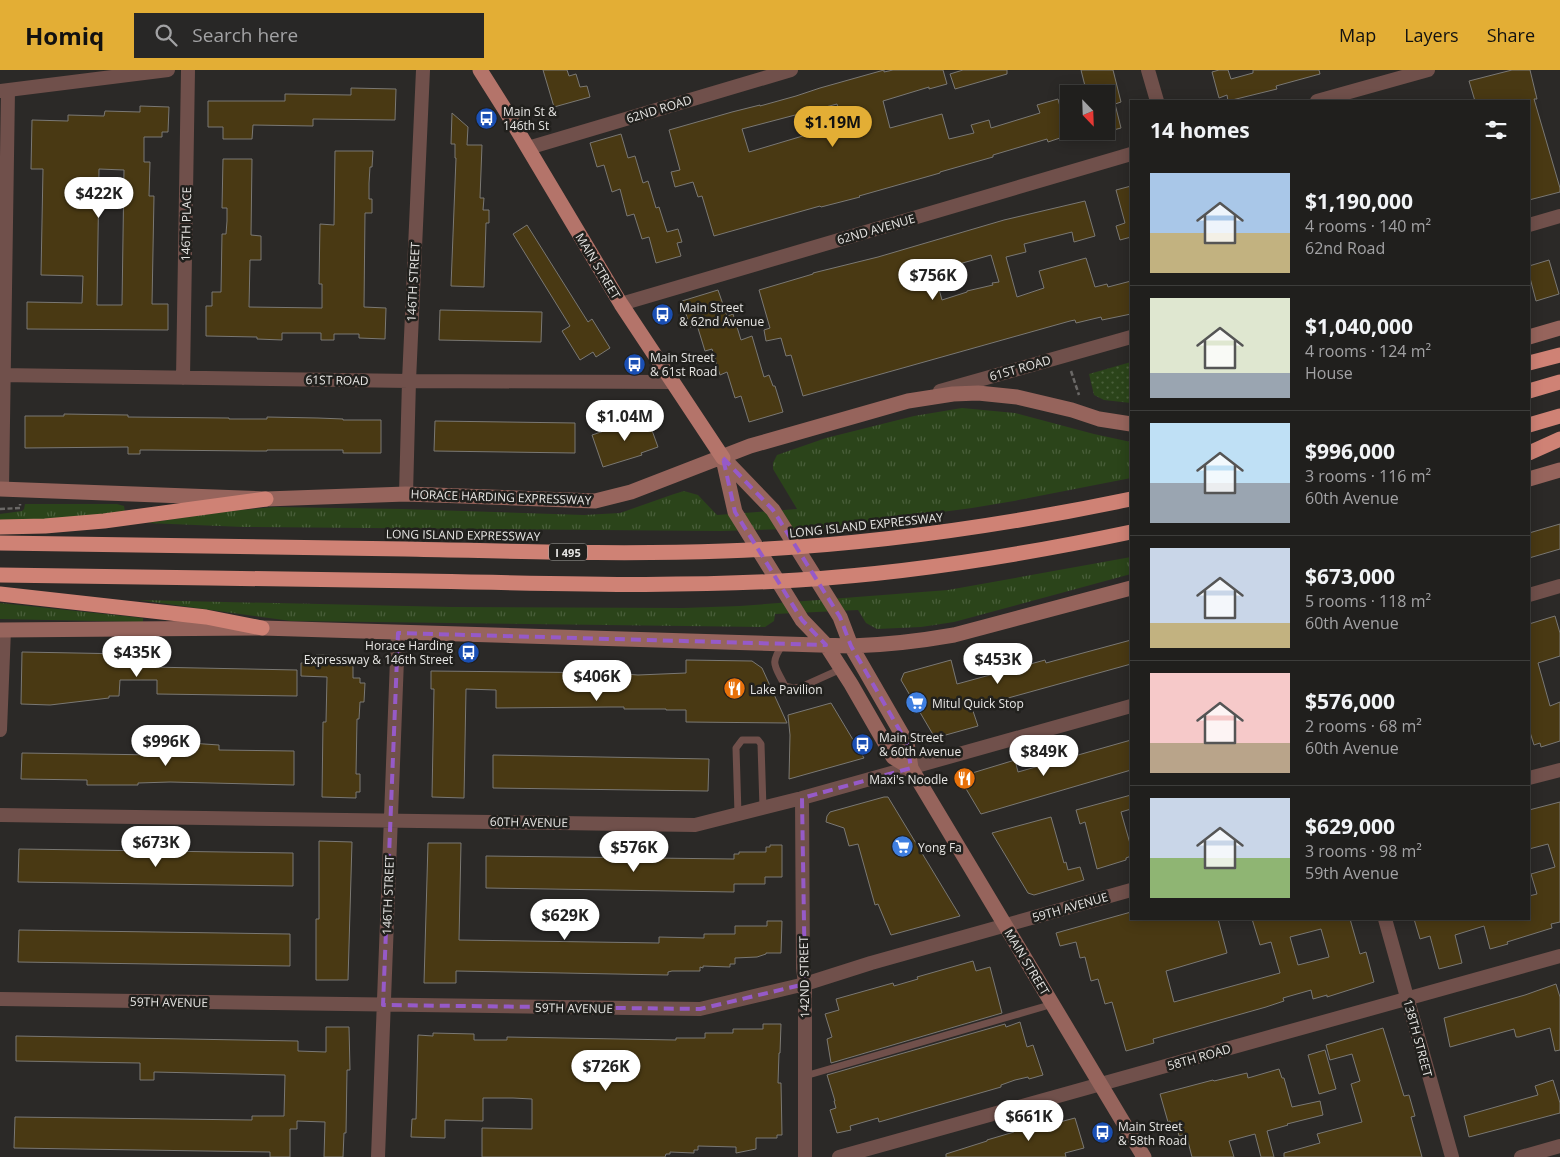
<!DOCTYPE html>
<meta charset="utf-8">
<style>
body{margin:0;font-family:"Open Sans",sans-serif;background:#282726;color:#f1f3f6;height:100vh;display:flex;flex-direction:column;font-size:19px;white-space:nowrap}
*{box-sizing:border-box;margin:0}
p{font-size:16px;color:#a2a2a4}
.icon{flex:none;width:28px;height:28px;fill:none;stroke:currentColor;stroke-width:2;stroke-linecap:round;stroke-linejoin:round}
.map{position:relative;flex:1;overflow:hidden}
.sheet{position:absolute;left:1130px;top:30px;width:400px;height:820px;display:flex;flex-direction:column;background:#201f1d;border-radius:0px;box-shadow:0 2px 12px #0003,0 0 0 1px #3d3d3b}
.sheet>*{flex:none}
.needle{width:32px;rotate:157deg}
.tools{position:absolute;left:1060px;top:15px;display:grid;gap:10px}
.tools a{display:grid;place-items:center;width:55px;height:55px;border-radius:0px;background:#201f1d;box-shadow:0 2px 12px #0003,0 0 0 1px #3d3d3b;font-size:25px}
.price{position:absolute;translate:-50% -42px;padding:0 11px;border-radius:18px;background:#fff;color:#222;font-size:16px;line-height:32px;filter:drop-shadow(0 1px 2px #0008)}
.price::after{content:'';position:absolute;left:50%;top:30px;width:15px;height:11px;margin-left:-8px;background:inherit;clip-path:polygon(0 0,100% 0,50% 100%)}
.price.selected{background:#e3ae35;color:#111}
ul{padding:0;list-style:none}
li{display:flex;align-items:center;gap:15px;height:125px;padding:0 20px}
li+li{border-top:1px solid #3d3d3b}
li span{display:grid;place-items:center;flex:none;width:140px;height:100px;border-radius:0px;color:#555}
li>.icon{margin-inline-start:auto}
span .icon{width:60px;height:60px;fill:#fffc;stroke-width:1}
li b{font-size:21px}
h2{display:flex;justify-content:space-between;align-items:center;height:60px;padding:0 20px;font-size:21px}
header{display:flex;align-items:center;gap:30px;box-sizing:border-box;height:70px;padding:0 25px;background:#e3ae35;color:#111}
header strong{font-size:24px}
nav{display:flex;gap:28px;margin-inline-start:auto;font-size:18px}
.search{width:350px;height:45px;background:#282726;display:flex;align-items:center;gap:12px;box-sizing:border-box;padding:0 18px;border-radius:0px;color:#a2a2a4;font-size:19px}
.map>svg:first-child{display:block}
.grass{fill:url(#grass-tufts)}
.park{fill:url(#park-dots)}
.building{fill:#493913;stroke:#7a7874;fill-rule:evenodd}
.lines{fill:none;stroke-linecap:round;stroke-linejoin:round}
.path{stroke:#6b6967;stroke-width:2.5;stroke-dasharray:5 2.5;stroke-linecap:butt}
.service{stroke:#70504b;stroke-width:7}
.minor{stroke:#70504b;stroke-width:14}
.secondary{stroke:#96645c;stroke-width:15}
.primary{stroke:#b4746a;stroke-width:15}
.motorway{stroke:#cf8275;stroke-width:15}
.marked{fill:none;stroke:#965ac8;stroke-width:4;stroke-dasharray:10 6;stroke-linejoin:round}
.labels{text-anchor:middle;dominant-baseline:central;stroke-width:5;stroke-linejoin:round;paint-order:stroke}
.shield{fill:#21201d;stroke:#acaba8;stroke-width:1}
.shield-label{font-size:11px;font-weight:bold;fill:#e7e6e4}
.street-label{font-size:12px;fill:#e7e6e4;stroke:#21201d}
.poi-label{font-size:12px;fill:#e7e6e4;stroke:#21201d;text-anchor:start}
</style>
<header>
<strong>Homiq</strong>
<div class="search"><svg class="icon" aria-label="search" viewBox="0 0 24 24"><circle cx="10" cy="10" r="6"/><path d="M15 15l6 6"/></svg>Search here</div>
<nav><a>Map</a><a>Layers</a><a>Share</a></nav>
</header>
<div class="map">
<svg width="1560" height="1087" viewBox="0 0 1560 1087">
<defs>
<pattern id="grass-tufts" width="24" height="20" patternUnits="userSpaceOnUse" patternTransform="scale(1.25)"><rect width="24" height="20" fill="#2b441a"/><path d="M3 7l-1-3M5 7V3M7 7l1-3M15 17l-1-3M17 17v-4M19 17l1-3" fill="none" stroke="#4a5f3b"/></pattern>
<pattern id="park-dots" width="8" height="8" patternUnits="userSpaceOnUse" patternTransform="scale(1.25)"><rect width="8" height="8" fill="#2b441a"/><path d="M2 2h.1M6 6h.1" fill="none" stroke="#4a5f3b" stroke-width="1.8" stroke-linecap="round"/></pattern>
</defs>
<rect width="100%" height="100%" fill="#2b2927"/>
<path class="grass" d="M962,338l53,5 79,21 37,8v36l-117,23 -42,7 -150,20 -102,3 -477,-4 -96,-4 82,-12 46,-4 127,2 182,6 36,-2 54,-19 10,-3 14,4 19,20 80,-6 -24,-40v-6l4,-8 49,-17 88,-22z
M25,434h92l7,2 1,6 -75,10 -50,-1v-7l22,-3 2,-2z
M1131,487v17l-177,48 -33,5 -44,2 -11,-6 -8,-13 -83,4 -1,7 -9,6 -474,-6 -152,-21 312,7 232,1 57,-2 208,-16z
M0,533l143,15v4l-143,-3z"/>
<path class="park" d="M1131,292v41l-27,-3 -10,-5 -5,-21z"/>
<path class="building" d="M543,0h24l2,6 7,-2 4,13 7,-1 3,11 -36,10z
M884,0v2l9,-2h50l4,14 -18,5v-2l-46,14 7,27 52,-14 7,25 25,-6 -3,-8 18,-5 2,8 49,-15 -3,-8 21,-6 4,15 7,-2v23l-21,7 -1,-3 -54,16v2l-53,15v1l-81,23 1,1 -39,10 -1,-1 -106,30 -12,-40 -4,1 -5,-15 -18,5 -4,-15 9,-2 -11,-40 63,-18 28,-7v1l36,-10 24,-8zM837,34l6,20 -94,28 -7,-23z
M963,0h44v4l-52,15 -5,-15z
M1081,0h32l8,32 -6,2 6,24 -15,4v-38h-19z
M1219,0h9l3,9 22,-6v-3h66l1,4 -44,12 1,3 -49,12 -1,-6 -8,3 -7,-26z
M1512,0h18l7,29h-3l26,89v4l-31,8v-99h-54l-6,-20z
M351,18l45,1 -1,31 -82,-1v7l-60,-1 -1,14h-29v-12h-15v-26h77v-7l66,1z
M140,36l29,1 -1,25h-6v5h-18v25h6l-1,34h5l-2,108h16v26l-141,-1v-27l55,1 1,-27 -42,-1 2,-106h-12l1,-49 36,1v-6l36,1 1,-5 35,1zM99,99l25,1 -2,135h-25z
M452,43l16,14 -1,18h15l-2,53h4l-1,12h6v13h-3l-2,64 -33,-1 5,-128h-1v-14h-4z
M621,64l7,24 7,-2 8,27 5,-2 8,27 3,-1 8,25 11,-3 4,13 -5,1 4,13 -25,7 -7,-26 -7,2 -8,-25 -7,2 -7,-27 -8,3 -8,-27 -7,2 -7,-24z
M335,81h38l-1,16h-2l-1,16v16h3v14h-7l-1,94 22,1 -1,31 -26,-1v-4h-25v6h-13v-7h-39v7l-25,-1v-2l-51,-1v-30h6v-14h9l1,-58h4l1,-13v-13h-5l1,-49h29l-1,76 10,1v24h-11l-1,47 73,1v-24h-3l1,-60 14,1z
M1131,116v51l-11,3 -4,-14 9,-3 -9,-33z
M1085,131l10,35 -21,6 -2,-10 -48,12 2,8 -20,5 11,40 27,-9 -5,-17 47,-13 9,29 12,-3 1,3 23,-6v33l-29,6 -1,-3 -25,6 -1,-3 -5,1 -267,75 -12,-41 -5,1 -5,-18 -15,3 -2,-11 6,-2 -11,-38 54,-16v-1l65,-16 126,-37zM991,185l8,27 -7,1 1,2 -26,6v1l-25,8 -8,-29z
M527,155l61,97 4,-3 18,29 -14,9 -3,-5 -13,8 -18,-29 8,-5 -57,-92z
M1549,190l10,34 -23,7 -7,-27v-8z
M718,220l9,26 6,-2 8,26 11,-4 12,41 5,-2 4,11h2l8,26 -34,10 -8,-26 -6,2 -8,-26 -7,3 -8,-26 -7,2 -8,-26 -7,2 -8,-26z
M440,240l102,2 -1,30 -102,-2z
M64,344l64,1v2l101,1v1h38v-2l51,1 25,1v1h38v33h-38v-3h-76v1h-13l-102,-1h-12v4h-12v-7l-103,1v-32h39z
M644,345l3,7h2l9,25 -17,6 1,2 -39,12 -11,-32 39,-13 -1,-2z
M435,351l140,2v30l-141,-2z
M1560,454v25l-31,9v-25z
M1555,546l5,17v23l-22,7 12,43 10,-4v39l-19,6 -1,-4 -6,2 -5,-16v-105z
M1131,570v24l-159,44 6,18 -43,12 -34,-58 3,-7 47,-13 6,24 88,-24 1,3z
M22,582l107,2v2h8l-1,4h14v7l147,3v26l-140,-2v-14h-37l-1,16h-10v2l-59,7 -29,-1z
M316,585l37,1v22h7v5h5l-1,19h-4l-1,17h-2l-1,55h4v18h-4v6l-34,-1 1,-75h3l1,-45 -26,-1v-13h15z
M686,590l66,1 10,7 25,55 -101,-1v-12h-20v-1h-42v-2h-14l-114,1v-18l-30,-1 -2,109 -32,-1 2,-108h-3v-18l193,2v1l14,1 48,-2z
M831,633l33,55 -75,21 1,-44 -2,-20z
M1131,670v30l-150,44 -22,-37 56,-17 3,12z
M190,673l29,2v5l75,1v34l-124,-3 -32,1v2h-51v-5l-66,-1 1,-26 137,2v-5h16l1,-6h14z
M493,685l216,4 -1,32 -215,-3z
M1131,725v14l-10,3 10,35v9l-5,2v2l-29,9 -12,-47 -5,2 -4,-14z
M884,727h4l72,119 -69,19 -13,-31 -3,1 -17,-61 -9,2 -5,-18 -18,-6 1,-6 3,-4z
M1560,732v120l-9,2 1,4 -45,14 1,2 -18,5 -6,-23 -29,9 7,28 -23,6 -9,-33 -10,3 -6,-20h115v-23l8,-2 -6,-20 24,-7 -7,-23 -19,5v-39z
M1051,747l13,46 2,-1 2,8 12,-3 4,13 -50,15 -6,-2 -36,-60z
M319,771l33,1 -4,138h-32v-61h3z
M428,773h33l-2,97 200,3v-6l45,1v-4h31v-8h32v-5h15l-1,32h-15v1l-9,3 -22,1v6h-5v3l-27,-1v2l-3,-1v4h-28l-4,1v3l-212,-4v12h-32z
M770,775h12v32h-17v7h-31v8l-248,-4v-32l248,3v-5h5v-2h27v-5h4z
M19,779l274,4v33l-275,-4z
M1131,842v7h87l9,34 -61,18 8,31 106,-29 -9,-31 -11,3 -8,-26h98l10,35 6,-2 8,30 -47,15v-2l-14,4 -2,-9 -28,8 1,3 -18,6 -113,32 1,4 -28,8 -14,-49 -7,2 -7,-25 -7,2 -6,-24 -5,1 -4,-16 -16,4 -4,-13zM1321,859l8,28 -31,8 -8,-28z
M19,860l271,4v32l-272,-4z
M973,891l3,10 14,-4 12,46 -171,50 -4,-24 5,-2 -7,-23 14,-4 -3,-11 57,-16 1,3 24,-7 -1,-2z
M1556,914l4,13v53l-5,1 -5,-23 -31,9h-3l-2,-8 -64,18 -6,-29 81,-23z
M1020,952l7,25 6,-2 10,30 -14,4 -1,-2 -13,3 -14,5v2l-122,35 -1,-4 -28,8 1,4 -14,3 -7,-23 6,-2 -2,-7h1l-8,-26 178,-51 1,3z
M763,954h18l-1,29h-1l-1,30h3l1,52h-5v3h-21v11l-20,4v-6l-38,-1v4h-4v3l-24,-1v2h-4l-1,3h-183v-29l50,1v-30l-19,-1h-30v23l-38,-1v18l-34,-1 1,-18h4l2,-84 15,1v-3l41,1v6h33v-3l169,3v-2h29v-5h28v-4h30z
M326,957h23l1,43h-3l-1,63h-2l-1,24h-19l1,-35 -28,-1v8h-7v28h-20v-5l-256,-4 1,-31 237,3v-4h32l1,-41 -131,-3v8h-14v-17l-124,-2v-25l282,5v10l28,1z
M1383,958l21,68 5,-1 6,21 -4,1 11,40h-138v-4l36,-10 -3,-9 45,-12 -11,-38 9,-3 -8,-27 -22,6 -4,-15z
M1325,980l11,39 -17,5 -11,-39z
M1279,999l3,9h2l8,29 28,-6 3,14 -36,9 1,1 -21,6 7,26h-13l-6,-23 -26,7 5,16h-42l-6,-23 -7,2 -2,-8 -5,1 -2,-8 -2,1 -8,-28 53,-14 1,1 33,-8 1,5z
M1553,1010l7,23v10l-91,24 -5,-21 74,-21 -3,-9z
M1021,1045l4,16 50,-13 9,30 -19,5 1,4h-120v-3l41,-13v-1l27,-8 -4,-14z"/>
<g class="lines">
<path class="path" d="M1071,301l8,24
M0,439l20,-1v-4"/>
<path class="service" d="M783,574c-14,21 -8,21 2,42l8,2 8,-1 40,-18
M738,744l-2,-66 6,-8h16l3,4 2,64
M805,1006l248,-72"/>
<path class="minor" d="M1148,0l9,31
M0,21l168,-21
M1317,31l111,-31
M528,78l263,-78
M1529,155l31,-9
M621,234l510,-150
M0,305l409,6 264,1
M183,308l5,-308
M940,321l191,-54
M2,419l6,-399
M406,424l3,-113 14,-311
M1529,525l31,-9
M0,660l4,-100
M1529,708l31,-8
M802,728l1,170 2,16v173
M0,745l695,10 107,-27 329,-92
M1385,849l67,238
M0,929l700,10 105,-25 66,-21 260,-73
M378,1087l20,-524
M839,1087l721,-201
M1521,1087l39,-11"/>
<path class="secondary" d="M1529,267l31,-9
M723,388l50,52 67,107 11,29 56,97 4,25 233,389
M723,389l12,53 67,108 24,25 25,39 42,73 18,11
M1529,409l31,-9
M0,419l266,10 140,-5 189,7 36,-9 119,-46 158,-45 45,-7 25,-1 39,4 55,13 27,9 32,5
M0,560l262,-2 589,18c34,-1 69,-5 103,-11l177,-47"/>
<path class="primary" d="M480,0l24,38 117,196 102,154"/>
<path class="motorway" d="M1529,293l31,-8
M1529,321l31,-9
M1529,355l31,-9
M1529,383l31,-14
M0,457l45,-1 59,-5 162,-22
M0,473c135,2 270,4 405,6 106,2 213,6 319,2 137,-5 273,-24 407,-52
M0,505c141,2 281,4 422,6 125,2 251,7 376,-1 112,-7 224,-25 333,-48
M0,524l206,23 56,11"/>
</g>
<path class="marked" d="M723,388l50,52 67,107 11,29 56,97 4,25 -109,30 3,186 -105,25 -317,-4 15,-372 428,12 -24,-25 -67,-108z"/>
<defs>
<symbol id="bus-disc" viewBox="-11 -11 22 22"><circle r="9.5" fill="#1a4fb4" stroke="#21201d"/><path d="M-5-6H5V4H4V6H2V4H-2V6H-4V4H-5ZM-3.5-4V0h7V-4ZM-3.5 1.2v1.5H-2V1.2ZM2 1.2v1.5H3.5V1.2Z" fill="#fff"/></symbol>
<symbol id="restaurant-disc" viewBox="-11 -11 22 22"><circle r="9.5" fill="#e8710a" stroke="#21201d"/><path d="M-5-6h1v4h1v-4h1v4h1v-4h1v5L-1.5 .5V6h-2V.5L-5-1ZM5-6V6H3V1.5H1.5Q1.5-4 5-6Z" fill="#fff"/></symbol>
<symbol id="supermarket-disc" viewBox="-11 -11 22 22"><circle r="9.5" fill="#3f7fe0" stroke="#21201d"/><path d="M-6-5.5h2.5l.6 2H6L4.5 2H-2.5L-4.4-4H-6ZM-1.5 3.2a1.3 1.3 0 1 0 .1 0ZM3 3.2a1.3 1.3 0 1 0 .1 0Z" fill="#fff"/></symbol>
</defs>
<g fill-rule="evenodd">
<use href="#bus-disc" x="474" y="36" width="25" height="25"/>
<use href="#bus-disc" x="650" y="232" width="25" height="25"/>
<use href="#bus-disc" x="622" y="282" width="25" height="25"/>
<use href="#bus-disc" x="456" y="570" width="25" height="25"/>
<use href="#restaurant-disc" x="722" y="606" width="25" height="25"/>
<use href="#supermarket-disc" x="904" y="620" width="25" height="25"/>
<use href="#bus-disc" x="850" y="662" width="25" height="25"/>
<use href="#restaurant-disc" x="952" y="696" width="25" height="25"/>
<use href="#supermarket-disc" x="890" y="764" width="25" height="25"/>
<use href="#bus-disc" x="1090" y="1050" width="25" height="25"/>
</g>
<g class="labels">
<rect class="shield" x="549" y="473.5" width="38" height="17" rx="4"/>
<g class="shield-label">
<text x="568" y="482">I 495</text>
</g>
<g class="street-label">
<text transform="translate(659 39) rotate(-17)">62ND ROAD</text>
<text transform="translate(186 154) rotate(-89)">146TH PLACE</text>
<text transform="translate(876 159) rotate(-16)">62ND AVENUE</text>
<text transform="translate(598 196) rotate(59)">MAIN STREET</text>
<text transform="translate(413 212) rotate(-87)">146TH STREET</text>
<text transform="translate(1020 298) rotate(-16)">61ST ROAD</text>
<text transform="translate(337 310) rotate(1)">61ST ROAD</text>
<text transform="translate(501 427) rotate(2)">HORACE HARDING EXPRESSWAY</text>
<text transform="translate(866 455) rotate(-6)">LONG ISLAND EXPRESSWAY</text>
<text transform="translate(463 465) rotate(1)">LONG ISLAND EXPRESSWAY</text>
<text transform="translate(529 752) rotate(1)">60TH AVENUE</text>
<text transform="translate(388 825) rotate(-88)">146TH STREET</text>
<text transform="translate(1070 837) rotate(-16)">59TH AVENUE</text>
<text transform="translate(1027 892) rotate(59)">MAIN STREET</text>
<text transform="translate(804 907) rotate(-91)">142ND STREET</text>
<text transform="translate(169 932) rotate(1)">59TH AVENUE</text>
<text transform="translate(574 938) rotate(1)">59TH AVENUE</text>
<text transform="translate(1418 968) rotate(75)">138TH STREET</text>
<text transform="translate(1199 987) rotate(-16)">58TH ROAD</text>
</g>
<g class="poi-label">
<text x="503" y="41">Main St &amp;<tspan x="503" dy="14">146th St</tspan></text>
<text x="679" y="237">Main Street<tspan x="679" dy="14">&amp; 62nd Avenue</tspan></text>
<text x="650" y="287">Main Street<tspan x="650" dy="14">&amp; 61st Road</tspan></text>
<text x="453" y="575" text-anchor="end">Horace Harding<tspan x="453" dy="14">Expressway &amp; 146th Street</tspan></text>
<text x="750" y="619">Lake Pavilion</text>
<text x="932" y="633">Mitul Quick Stop</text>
<text x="879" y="667">Main Street<tspan x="879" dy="14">&amp; 60th Avenue</tspan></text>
<text x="948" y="709" text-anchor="end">Maxi's Noodle</text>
<text x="918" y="777">Yong Fa</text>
<text x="1118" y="1056">Main Street<tspan x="1118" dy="14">&amp; 58th Road</tspan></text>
</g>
</g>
</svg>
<div class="tools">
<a><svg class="needle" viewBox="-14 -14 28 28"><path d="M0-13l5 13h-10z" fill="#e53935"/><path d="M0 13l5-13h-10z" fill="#a2a2a4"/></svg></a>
</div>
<b class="price selected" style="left:833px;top:78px">$1.19M</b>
<b class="price" style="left:99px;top:149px">$422K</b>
<b class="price" style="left:933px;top:231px">$756K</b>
<b class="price" style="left:625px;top:372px">$1.04M</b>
<b class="price" style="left:137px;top:608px">$435K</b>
<b class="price" style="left:998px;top:615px">$453K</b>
<b class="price" style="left:597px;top:632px">$406K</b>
<b class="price" style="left:166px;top:697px">$996K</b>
<b class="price" style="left:1044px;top:707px">$849K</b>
<b class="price" style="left:156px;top:798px">$673K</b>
<b class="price" style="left:634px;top:803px">$576K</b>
<b class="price" style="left:565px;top:871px">$629K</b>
<b class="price" style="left:606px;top:1022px">$726K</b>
<b class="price" style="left:1029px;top:1072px">$661K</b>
<section class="sheet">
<h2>14 homes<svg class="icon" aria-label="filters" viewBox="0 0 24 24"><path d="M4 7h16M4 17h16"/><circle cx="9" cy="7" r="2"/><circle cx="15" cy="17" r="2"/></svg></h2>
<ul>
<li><span style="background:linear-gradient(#a9c7e8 60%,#c2b280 0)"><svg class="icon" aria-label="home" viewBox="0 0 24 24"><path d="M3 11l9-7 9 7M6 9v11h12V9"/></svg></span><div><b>$1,190,000</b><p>4 rooms · 140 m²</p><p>62nd Road</p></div></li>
<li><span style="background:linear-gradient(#dfe7d0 75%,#9aa5b1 0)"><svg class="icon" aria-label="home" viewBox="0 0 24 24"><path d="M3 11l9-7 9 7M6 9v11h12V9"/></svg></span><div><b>$1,040,000</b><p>4 rooms · 124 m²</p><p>House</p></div></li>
<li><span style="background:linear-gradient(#bfe0f5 60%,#9aa5b1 0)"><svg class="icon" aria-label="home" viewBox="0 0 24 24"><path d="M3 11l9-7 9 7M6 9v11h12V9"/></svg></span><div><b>$996,000</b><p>3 rooms · 116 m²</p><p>60th Avenue</p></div></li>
<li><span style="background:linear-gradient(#c9d6e8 75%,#c2b280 0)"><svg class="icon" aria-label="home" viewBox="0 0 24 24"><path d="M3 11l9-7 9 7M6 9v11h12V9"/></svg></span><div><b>$673,000</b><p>5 rooms · 118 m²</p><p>60th Avenue</p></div></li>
<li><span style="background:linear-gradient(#f6c9c9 70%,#b9a48a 0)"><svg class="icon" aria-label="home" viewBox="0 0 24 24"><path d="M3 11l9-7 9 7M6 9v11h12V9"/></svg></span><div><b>$576,000</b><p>2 rooms · 68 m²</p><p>60th Avenue</p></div></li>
<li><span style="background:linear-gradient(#c9d6e8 60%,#8fb573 0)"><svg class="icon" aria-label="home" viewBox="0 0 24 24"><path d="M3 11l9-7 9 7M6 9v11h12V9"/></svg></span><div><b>$629,000</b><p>3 rooms · 98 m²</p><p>59th Avenue</p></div></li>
</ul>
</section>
</div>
